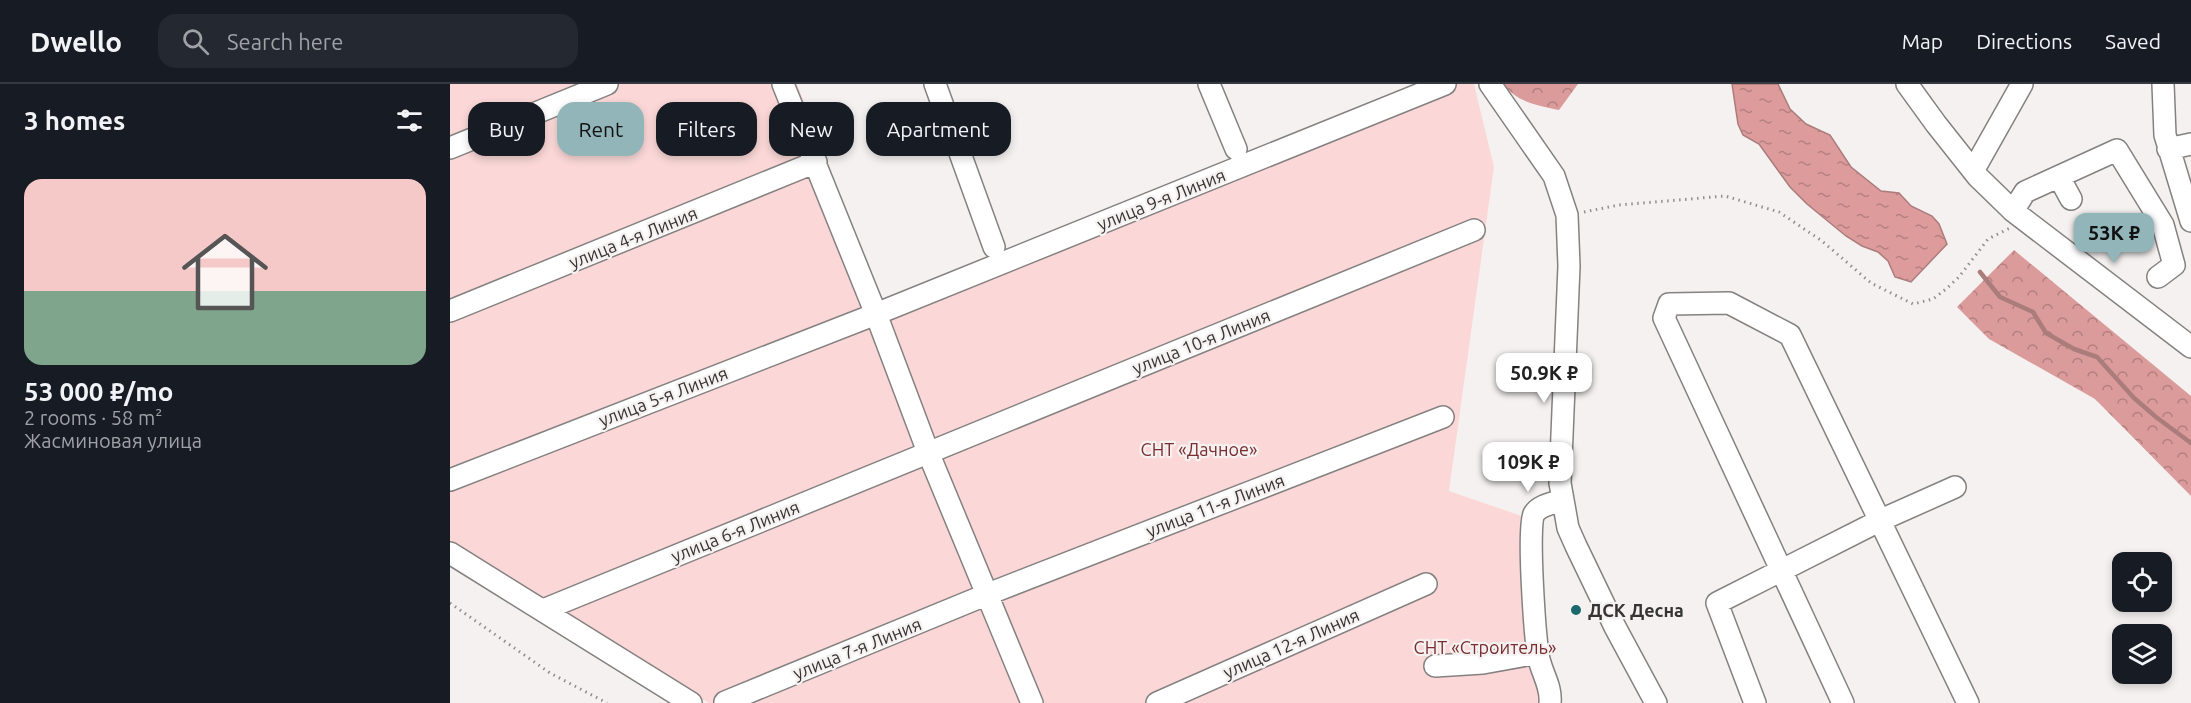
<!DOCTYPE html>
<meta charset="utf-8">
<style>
body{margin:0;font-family:Ubuntu,sans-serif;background:#242831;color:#f1f3f6;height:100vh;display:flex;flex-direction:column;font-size:22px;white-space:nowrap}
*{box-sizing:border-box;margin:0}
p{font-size:20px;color:#9ea1a6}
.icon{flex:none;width:33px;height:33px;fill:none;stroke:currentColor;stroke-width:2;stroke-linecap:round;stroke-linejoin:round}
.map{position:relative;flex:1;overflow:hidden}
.sheet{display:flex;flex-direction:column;background:#171b24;width:450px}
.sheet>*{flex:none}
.hud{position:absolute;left:18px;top:18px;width:570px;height:54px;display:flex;gap:12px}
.controls{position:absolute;left:1662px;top:468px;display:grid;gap:12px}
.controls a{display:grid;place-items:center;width:60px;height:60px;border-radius:12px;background:#171b24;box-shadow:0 3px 9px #0003;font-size:30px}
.price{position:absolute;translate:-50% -51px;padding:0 14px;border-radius:12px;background:#fff;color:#222;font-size:20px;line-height:39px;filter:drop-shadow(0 2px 3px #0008)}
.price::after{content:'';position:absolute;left:50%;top:36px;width:18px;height:14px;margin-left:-9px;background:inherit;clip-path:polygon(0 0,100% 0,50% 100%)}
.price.selected{background:#91b5b8;color:#111}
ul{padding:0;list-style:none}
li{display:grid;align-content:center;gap:12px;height:318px;padding:0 24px}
li span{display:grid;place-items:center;height:186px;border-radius:18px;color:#555}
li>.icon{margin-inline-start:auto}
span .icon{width:108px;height:108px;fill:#fffc;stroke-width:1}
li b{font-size:26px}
h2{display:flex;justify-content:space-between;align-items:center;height:72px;padding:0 24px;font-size:26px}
.chip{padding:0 21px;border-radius:18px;background:#171b24;box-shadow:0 3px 9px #0003;font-size:21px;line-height:54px}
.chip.selected{background:#91b5b8;color:#111}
header{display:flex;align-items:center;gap:36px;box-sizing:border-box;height:84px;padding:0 30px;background:#171b24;border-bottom:2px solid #363941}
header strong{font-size:28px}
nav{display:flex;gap:33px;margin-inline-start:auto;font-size:21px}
.search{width:420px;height:54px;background:#242831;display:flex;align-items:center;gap:15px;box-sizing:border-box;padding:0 21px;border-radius:18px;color:#9ea1a6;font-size:22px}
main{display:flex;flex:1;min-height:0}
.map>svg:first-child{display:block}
.forest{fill:url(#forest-crowns)}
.garden{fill:#fbd8d7}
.water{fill:url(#water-ripples);stroke:#ab7c7c;stroke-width:1.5}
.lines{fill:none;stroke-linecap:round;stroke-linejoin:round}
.stream{stroke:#ab7c7c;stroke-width:4.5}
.minor-casing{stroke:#858181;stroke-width:24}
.path{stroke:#928f8f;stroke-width:3;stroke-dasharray:1.5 4.5;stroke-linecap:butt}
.minor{stroke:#fff;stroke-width:21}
.poi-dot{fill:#1c696d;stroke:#f5f1f1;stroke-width:2}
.labels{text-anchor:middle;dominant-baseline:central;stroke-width:4.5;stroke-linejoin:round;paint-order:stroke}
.street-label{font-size:18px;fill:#353333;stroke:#f5f1f1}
.park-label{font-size:18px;fill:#7a2d31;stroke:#f5f1f1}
.poi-label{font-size:18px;font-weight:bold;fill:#353333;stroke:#f5f1f1;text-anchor:start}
</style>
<header>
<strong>Dwello</strong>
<div class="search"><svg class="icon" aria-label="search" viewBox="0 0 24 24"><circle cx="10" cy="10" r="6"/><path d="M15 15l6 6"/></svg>Search here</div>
<nav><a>Map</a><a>Directions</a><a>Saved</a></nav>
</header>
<main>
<section class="sheet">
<h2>3 homes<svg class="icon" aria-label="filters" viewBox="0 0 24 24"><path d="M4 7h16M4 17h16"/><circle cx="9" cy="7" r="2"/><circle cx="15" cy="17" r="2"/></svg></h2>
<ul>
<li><span style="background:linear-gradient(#f6c9c9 60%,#7fa58c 0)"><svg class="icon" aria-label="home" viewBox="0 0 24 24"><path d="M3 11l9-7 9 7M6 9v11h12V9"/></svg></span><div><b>53 000 ₽/mo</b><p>2 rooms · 58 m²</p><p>Жасминовая улица</p></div></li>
</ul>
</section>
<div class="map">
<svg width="1741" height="619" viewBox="0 0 1741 619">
<defs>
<pattern id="forest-crowns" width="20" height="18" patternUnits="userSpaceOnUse" patternTransform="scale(1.5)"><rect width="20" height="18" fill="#db9b9a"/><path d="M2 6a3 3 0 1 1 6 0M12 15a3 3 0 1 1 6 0" fill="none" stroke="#b27f7e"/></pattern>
<pattern id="water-ripples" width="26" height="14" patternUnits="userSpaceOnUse" patternTransform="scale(1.5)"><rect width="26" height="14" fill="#dd9c9b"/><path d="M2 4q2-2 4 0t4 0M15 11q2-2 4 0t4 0" fill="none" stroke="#b4807f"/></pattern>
</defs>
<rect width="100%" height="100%" fill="#f5f1f1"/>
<path class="forest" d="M1054,0h74l-19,26c-19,-4 -44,-8 -55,-26z
M1564,166l177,146v100l-96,-97 -106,-60 -32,-32z"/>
<path class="garden" d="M0,0h347l84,216 545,-216h48l20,83 -45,324 93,32 -2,103 4,77h-835l-259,-147z"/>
<path class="water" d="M1282,0h46l12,25 16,15 24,11 21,32 30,24 18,2 12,13 21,10 7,8 8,20 -36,38 -16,-5 -7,-16 -10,-9 -16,-6 -16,-10 -39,-32 -17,-17 -31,-43 -16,-9 -5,-11z"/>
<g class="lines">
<path class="stream" d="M1530,188l20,25 33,15 13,21 28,16 23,8 37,41 22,19 35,26"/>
<defs>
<path id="minor" d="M333,0l93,230 52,138 104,251
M485,0l59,163
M759,0l27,65
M1040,0l64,92 13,39 2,51 -9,217 8,45 8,18 39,81 41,76
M1457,0l29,40 42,53 35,34 178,136
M1713,0l2,51 26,86
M0,64l157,-64
M1718,65l23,-5
M1523,87l49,-87
M1609,93l12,22
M1563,127l12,-19 92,-42 46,75 11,40 -16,12
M0,227l366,-149
M0,396l426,-166 569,-230
M0,469l241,150
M93,526l931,-380
M985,582l48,-3 55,-10
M275,618l263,-108 455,-177
M707,619l269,-119
M1100,619c2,-18 -10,-32 -12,-49 -3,-20 -11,-127 -4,-140 5,-9 20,-11 29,-14
M1305,619l-38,-100 164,-83 74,-33
M1393,619l-179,-385 5,-14 60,-1 61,32 178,368"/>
</defs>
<use href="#minor" class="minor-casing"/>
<path class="path" d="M1134,128l35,-7 106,-9 54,16 43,29 49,42 42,21 20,-5 13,-10 13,-12 29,-38 22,-11
M0,519l100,70 57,30"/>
<use href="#minor" class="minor"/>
</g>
<circle class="poi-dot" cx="1126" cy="526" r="6"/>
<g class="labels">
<g class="street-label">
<text transform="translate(711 115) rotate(-22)">улица 9-я Линия</text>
<text transform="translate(183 153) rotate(-22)">улица 4-я Линия</text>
<text transform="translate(751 257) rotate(-22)">улица 10-я Линия</text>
<text transform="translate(213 312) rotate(-21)">улица 5-я Линия</text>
<text transform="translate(765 421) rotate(-21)">улица 11-я Линия</text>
<text transform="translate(285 447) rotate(-22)">улица 6-я Линия</text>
<text transform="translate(841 559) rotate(-24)">улица 12-я Линия</text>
<text transform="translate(407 564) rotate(-22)">улица 7-я Линия</text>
</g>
<g class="park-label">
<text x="749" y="365">СНТ «Дачное»</text>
<text x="1035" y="563">СНТ «Строитель»</text>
</g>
<g class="poi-label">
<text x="1138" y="526">ДСК Десна</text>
</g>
</g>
</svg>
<div class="controls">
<a><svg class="icon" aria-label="locate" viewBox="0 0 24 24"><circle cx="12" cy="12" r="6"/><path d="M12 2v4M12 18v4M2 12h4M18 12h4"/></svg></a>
<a><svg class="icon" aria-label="layers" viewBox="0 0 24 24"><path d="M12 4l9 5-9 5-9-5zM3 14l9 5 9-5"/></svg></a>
</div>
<b class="price selected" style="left:1664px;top:180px">53K ₽</b>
<b class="price" style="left:1094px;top:320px">50.9K ₽</b>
<b class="price" style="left:1078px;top:409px">109K ₽</b>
<div class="hud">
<a class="chip">Buy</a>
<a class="chip selected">Rent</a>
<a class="chip">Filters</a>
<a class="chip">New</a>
<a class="chip">Apartment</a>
</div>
</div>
</main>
